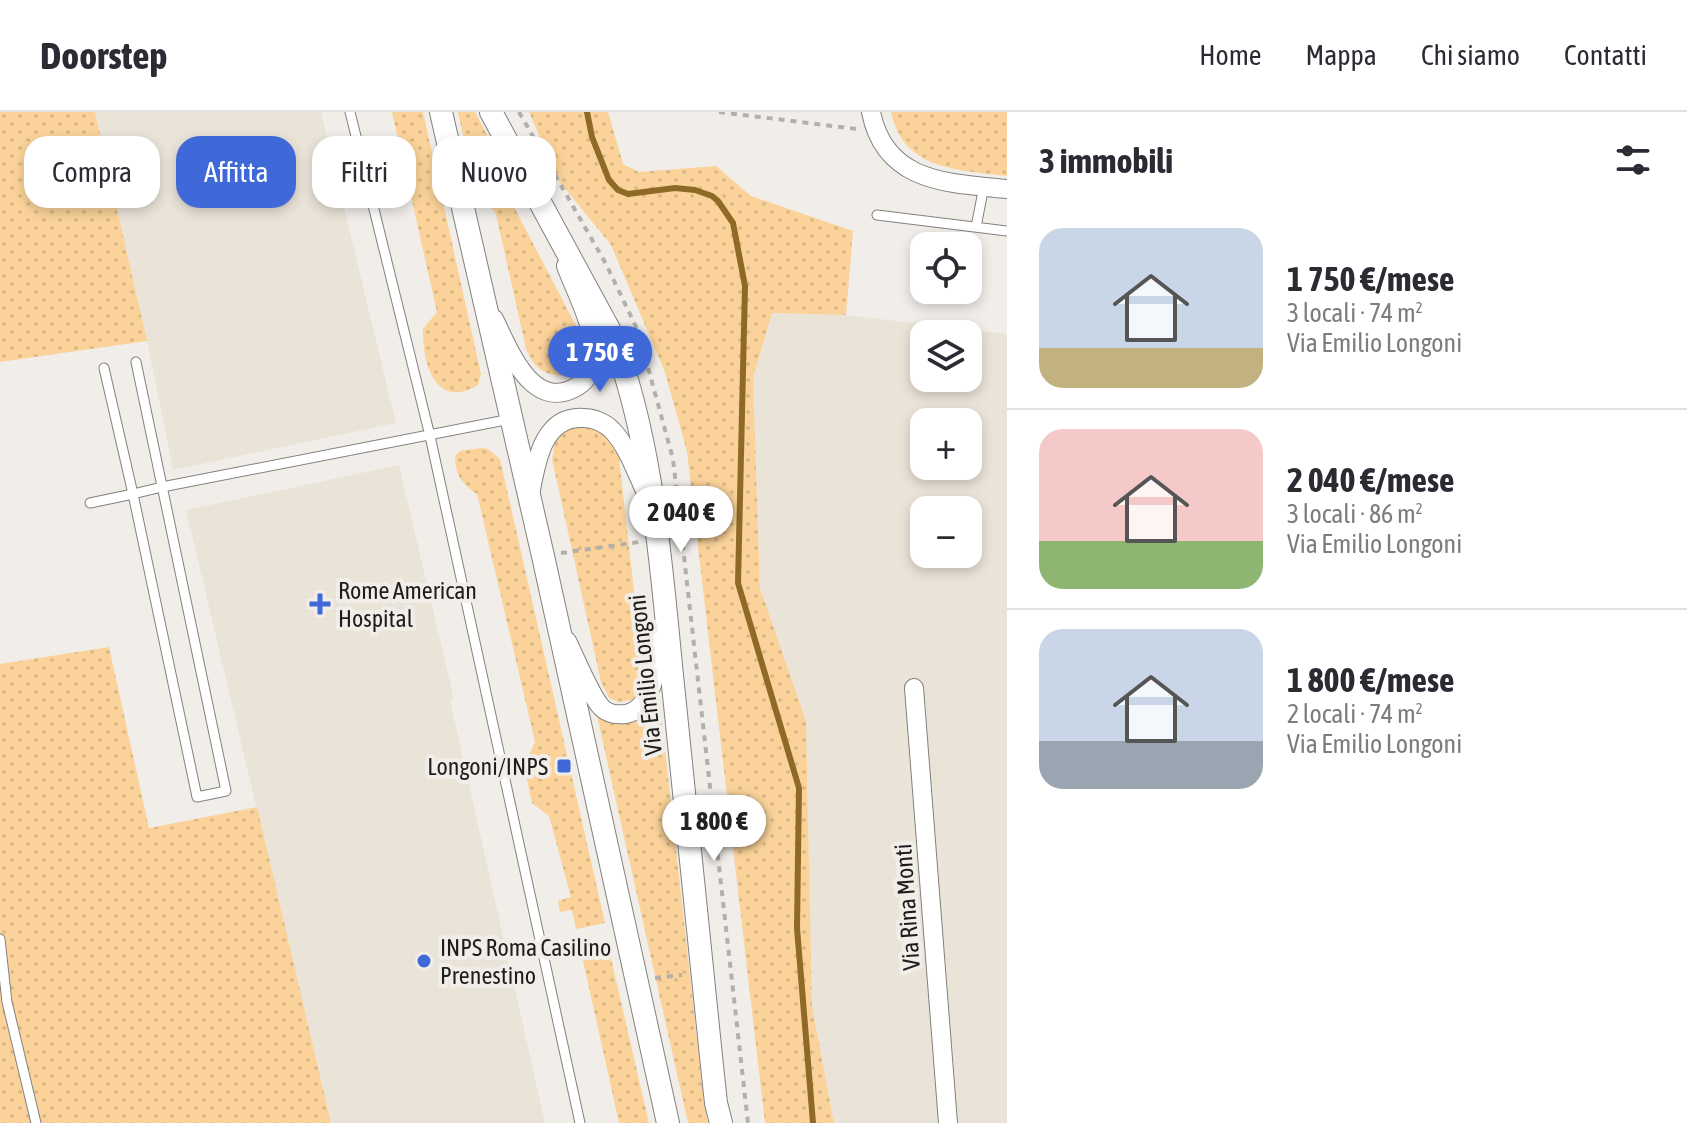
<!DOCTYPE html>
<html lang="it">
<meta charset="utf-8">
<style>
body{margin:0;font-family:"Asap Condensed",sans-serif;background:#f7f7f7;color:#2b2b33;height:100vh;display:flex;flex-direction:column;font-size:30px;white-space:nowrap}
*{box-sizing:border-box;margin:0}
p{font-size:26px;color:#7c7c81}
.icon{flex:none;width:44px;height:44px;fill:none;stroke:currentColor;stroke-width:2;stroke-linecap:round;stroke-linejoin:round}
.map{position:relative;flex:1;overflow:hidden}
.sheet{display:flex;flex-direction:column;background:#fff;width:680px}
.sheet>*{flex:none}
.guide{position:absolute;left:24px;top:24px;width:760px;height:72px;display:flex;gap:16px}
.buttons{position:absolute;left:910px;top:120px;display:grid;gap:16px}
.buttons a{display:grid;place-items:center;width:72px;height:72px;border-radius:16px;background:#fff;box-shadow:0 4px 12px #0003;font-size:40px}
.price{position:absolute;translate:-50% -68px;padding:0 18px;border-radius:28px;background:#fff;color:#222;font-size:26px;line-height:52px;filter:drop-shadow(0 2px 4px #0008)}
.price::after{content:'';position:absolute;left:50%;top:48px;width:24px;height:18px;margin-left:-12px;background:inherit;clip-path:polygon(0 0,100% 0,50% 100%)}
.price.active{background:#3f68d9;color:#fff}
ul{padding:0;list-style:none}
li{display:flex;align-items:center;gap:24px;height:200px;padding:0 32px}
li+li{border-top:2px solid #e1e1e2}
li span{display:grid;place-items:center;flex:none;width:224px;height:160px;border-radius:24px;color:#555}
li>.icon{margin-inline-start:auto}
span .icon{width:96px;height:96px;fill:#fffc;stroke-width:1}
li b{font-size:34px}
h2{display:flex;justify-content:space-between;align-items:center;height:96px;padding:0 32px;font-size:34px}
.tag{padding:0 28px;border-radius:24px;background:#fff;box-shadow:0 4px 12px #0003;font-size:28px;line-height:72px}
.tag.active{background:#3f68d9;color:#fff}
header{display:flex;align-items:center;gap:48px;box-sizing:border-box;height:112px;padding:0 40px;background:#fff;border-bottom:2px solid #e1e1e2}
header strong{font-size:38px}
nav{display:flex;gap:44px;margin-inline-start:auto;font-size:28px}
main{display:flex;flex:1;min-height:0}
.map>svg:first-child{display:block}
.built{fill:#eae3d8;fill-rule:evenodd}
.grass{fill:url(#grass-dots)}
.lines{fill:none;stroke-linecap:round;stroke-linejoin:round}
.stream{stroke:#8f6926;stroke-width:6}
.service-casing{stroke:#83817e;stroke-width:11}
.minor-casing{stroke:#83817e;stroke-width:20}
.tertiary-casing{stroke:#83817e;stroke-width:24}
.path{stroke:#b2afac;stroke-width:4;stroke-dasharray:6 6;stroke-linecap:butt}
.service{stroke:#fff;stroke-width:9}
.minor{stroke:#fff;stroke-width:18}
.tertiary{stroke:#fff;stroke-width:22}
.poi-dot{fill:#3f68d9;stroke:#f1eeea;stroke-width:3}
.labels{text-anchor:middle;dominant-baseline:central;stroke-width:8;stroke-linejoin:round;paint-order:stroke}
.poi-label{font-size:24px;fill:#1e1d1c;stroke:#f1eeea;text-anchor:start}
.street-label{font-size:24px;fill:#1e1d1c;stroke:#f1eeea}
</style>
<header>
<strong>Doorstep</strong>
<nav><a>Home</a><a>Mappa</a><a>Chi siamo</a><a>Contatti</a></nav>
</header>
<main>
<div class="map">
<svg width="1007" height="1011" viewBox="0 0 1007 1011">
<defs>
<pattern id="grass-dots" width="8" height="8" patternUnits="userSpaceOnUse" patternTransform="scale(2)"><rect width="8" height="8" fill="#fbd39a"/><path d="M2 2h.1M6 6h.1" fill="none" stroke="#d7b584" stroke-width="1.8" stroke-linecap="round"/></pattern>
</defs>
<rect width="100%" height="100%" fill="#f1eeea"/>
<path class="built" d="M95,0h226l75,311 -223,47 -26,-129z
M771,201l75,2 161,19v789h-173l-22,-116 -6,-286 -46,-133 -7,-210zM924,222h44v44h-44zM924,310h44v44h-44zM924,398h44v44h-44z
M399,353l55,234 -4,1 95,423h-214l-145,-613z"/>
<path class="grass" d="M0,0h95l52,229 -147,21z
M392,0h31l58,262 -3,11c-43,26 -56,-23 -55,-56l14,-17z
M458,0h17l30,57 10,40 69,132 -2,22 -16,13c-23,-1 -31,-7 -40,-27l-30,-135 -23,-32z
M529,0h79l15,52 16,8 77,-6 35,30 102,35 -7,84 -74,-2 -19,65 7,210 46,133 6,286 22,116h-69l-78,-671 -22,-80 -54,-127 -52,-64z
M891,0h116v64c-49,-6 -104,-6 -116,-64z
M598,312l20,26 26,228 -3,14 -9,8 -14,2 -9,-4 -8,-16 -49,-223 4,-22 8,-9z
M482,336l6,1 12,10 105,464 -29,6 -4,-19 -12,2 -2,-11 13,-4 -22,-81 -17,-13 -8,-37 11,-24 -58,-248c-15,-10 -22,-19 -22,-38l5,-5z
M109,535l40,181 108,-21 74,316h-331v-459z
M660,592l44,398 4,21h-20l-91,-407c23,13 47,9 63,-12z
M607,829l42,182h-30l-39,-176z"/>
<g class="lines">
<path class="stream" d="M587,0l5,25 17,43 9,10 10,4 47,-6 20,2 17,6 6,5 15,22 12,63 -7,297 61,205 -2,140 16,195"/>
<defs>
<path id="service" d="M350,0l80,324 150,687
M877,103l130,16
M976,115l8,-41
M136,250l90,429 -29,6 -64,-303 29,-7 349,-68
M90,391l43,-9 -29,-126
M0,827l7,63 29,121"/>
<path id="minor" d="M871,0c14,71 77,71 136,77
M494,207c15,30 38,95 84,67 11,-7 16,-20 16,-32 0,-29 -18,-61 -28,-88
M530,383c6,-31 12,-80 54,-77 10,0 21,5 28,12 16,17 25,44 35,65
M567,529c8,16 24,56 35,67 6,6 15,7 24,6 31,-6 32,-63 36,-88
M914,576l34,435"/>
<path id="tertiary" d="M441,0l102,444 125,567
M491,0l120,221c43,110 50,236 62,352 14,140 28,279 43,418l5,20"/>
</defs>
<use href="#service" class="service-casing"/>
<use href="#minor" class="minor-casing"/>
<use href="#tertiary" class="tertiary-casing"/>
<path class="path" d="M519,0l87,152 32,67 35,128 75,664
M719,0l138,17
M561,441l78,-11
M655,866l27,-3"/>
<use href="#service" class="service"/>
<use href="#minor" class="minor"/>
<use href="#tertiary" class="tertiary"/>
</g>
<g class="poi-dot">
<path d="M316 480h8v8h8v8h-8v8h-8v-8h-8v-8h8z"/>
<rect x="556" y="646" width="16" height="16" rx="4"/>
<circle cx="424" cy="849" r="8"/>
</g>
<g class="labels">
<g class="poi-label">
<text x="338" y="478">Rome American<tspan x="338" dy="28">Hospital</tspan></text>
<text x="548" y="654" text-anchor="end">Longoni/INPS</text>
<text x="440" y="835">INPS Roma Casilino<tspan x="440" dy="28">Prenestino</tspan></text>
</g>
<g class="street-label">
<text transform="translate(645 563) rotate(-96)">Via Emilio Longoni</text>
<text transform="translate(907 795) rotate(-94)">Via Rina Monti</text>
</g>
</g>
</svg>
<div class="buttons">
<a><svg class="icon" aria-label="locate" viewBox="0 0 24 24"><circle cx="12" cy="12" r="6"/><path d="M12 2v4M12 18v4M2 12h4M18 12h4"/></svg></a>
<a><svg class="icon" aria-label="layers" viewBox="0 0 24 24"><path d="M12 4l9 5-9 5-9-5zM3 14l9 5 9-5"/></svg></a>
<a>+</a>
<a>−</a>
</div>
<b class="price active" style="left:600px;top:282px">1 750 €</b>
<b class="price" style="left:681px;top:442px">2 040 €</b>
<b class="price" style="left:714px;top:751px">1 800 €</b>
<div class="guide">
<a class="tag">Compra</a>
<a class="tag active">Affitta</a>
<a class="tag">Filtri</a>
<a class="tag">Nuovo</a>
</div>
</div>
<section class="sheet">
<h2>3 immobili<svg class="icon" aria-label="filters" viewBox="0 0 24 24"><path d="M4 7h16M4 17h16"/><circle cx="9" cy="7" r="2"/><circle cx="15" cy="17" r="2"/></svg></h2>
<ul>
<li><span style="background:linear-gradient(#c9d6e8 75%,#c2b280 0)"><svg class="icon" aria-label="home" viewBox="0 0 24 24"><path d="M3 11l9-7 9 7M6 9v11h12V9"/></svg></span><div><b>1 750 €/mese</b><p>3 locali · 74 m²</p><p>Via Emilio Longoni</p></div></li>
<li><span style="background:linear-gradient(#f6c9c9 70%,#8fb573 0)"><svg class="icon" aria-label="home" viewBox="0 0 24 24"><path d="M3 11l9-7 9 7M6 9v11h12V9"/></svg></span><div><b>2 040 €/mese</b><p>3 locali · 86 m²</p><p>Via Emilio Longoni</p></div></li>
<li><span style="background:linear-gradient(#c9d6e8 70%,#9aa5b1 0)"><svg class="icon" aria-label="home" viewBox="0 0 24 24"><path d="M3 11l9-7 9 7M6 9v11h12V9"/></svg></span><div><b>1 800 €/mese</b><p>2 locali · 74 m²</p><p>Via Emilio Longoni</p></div></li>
</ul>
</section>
</main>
